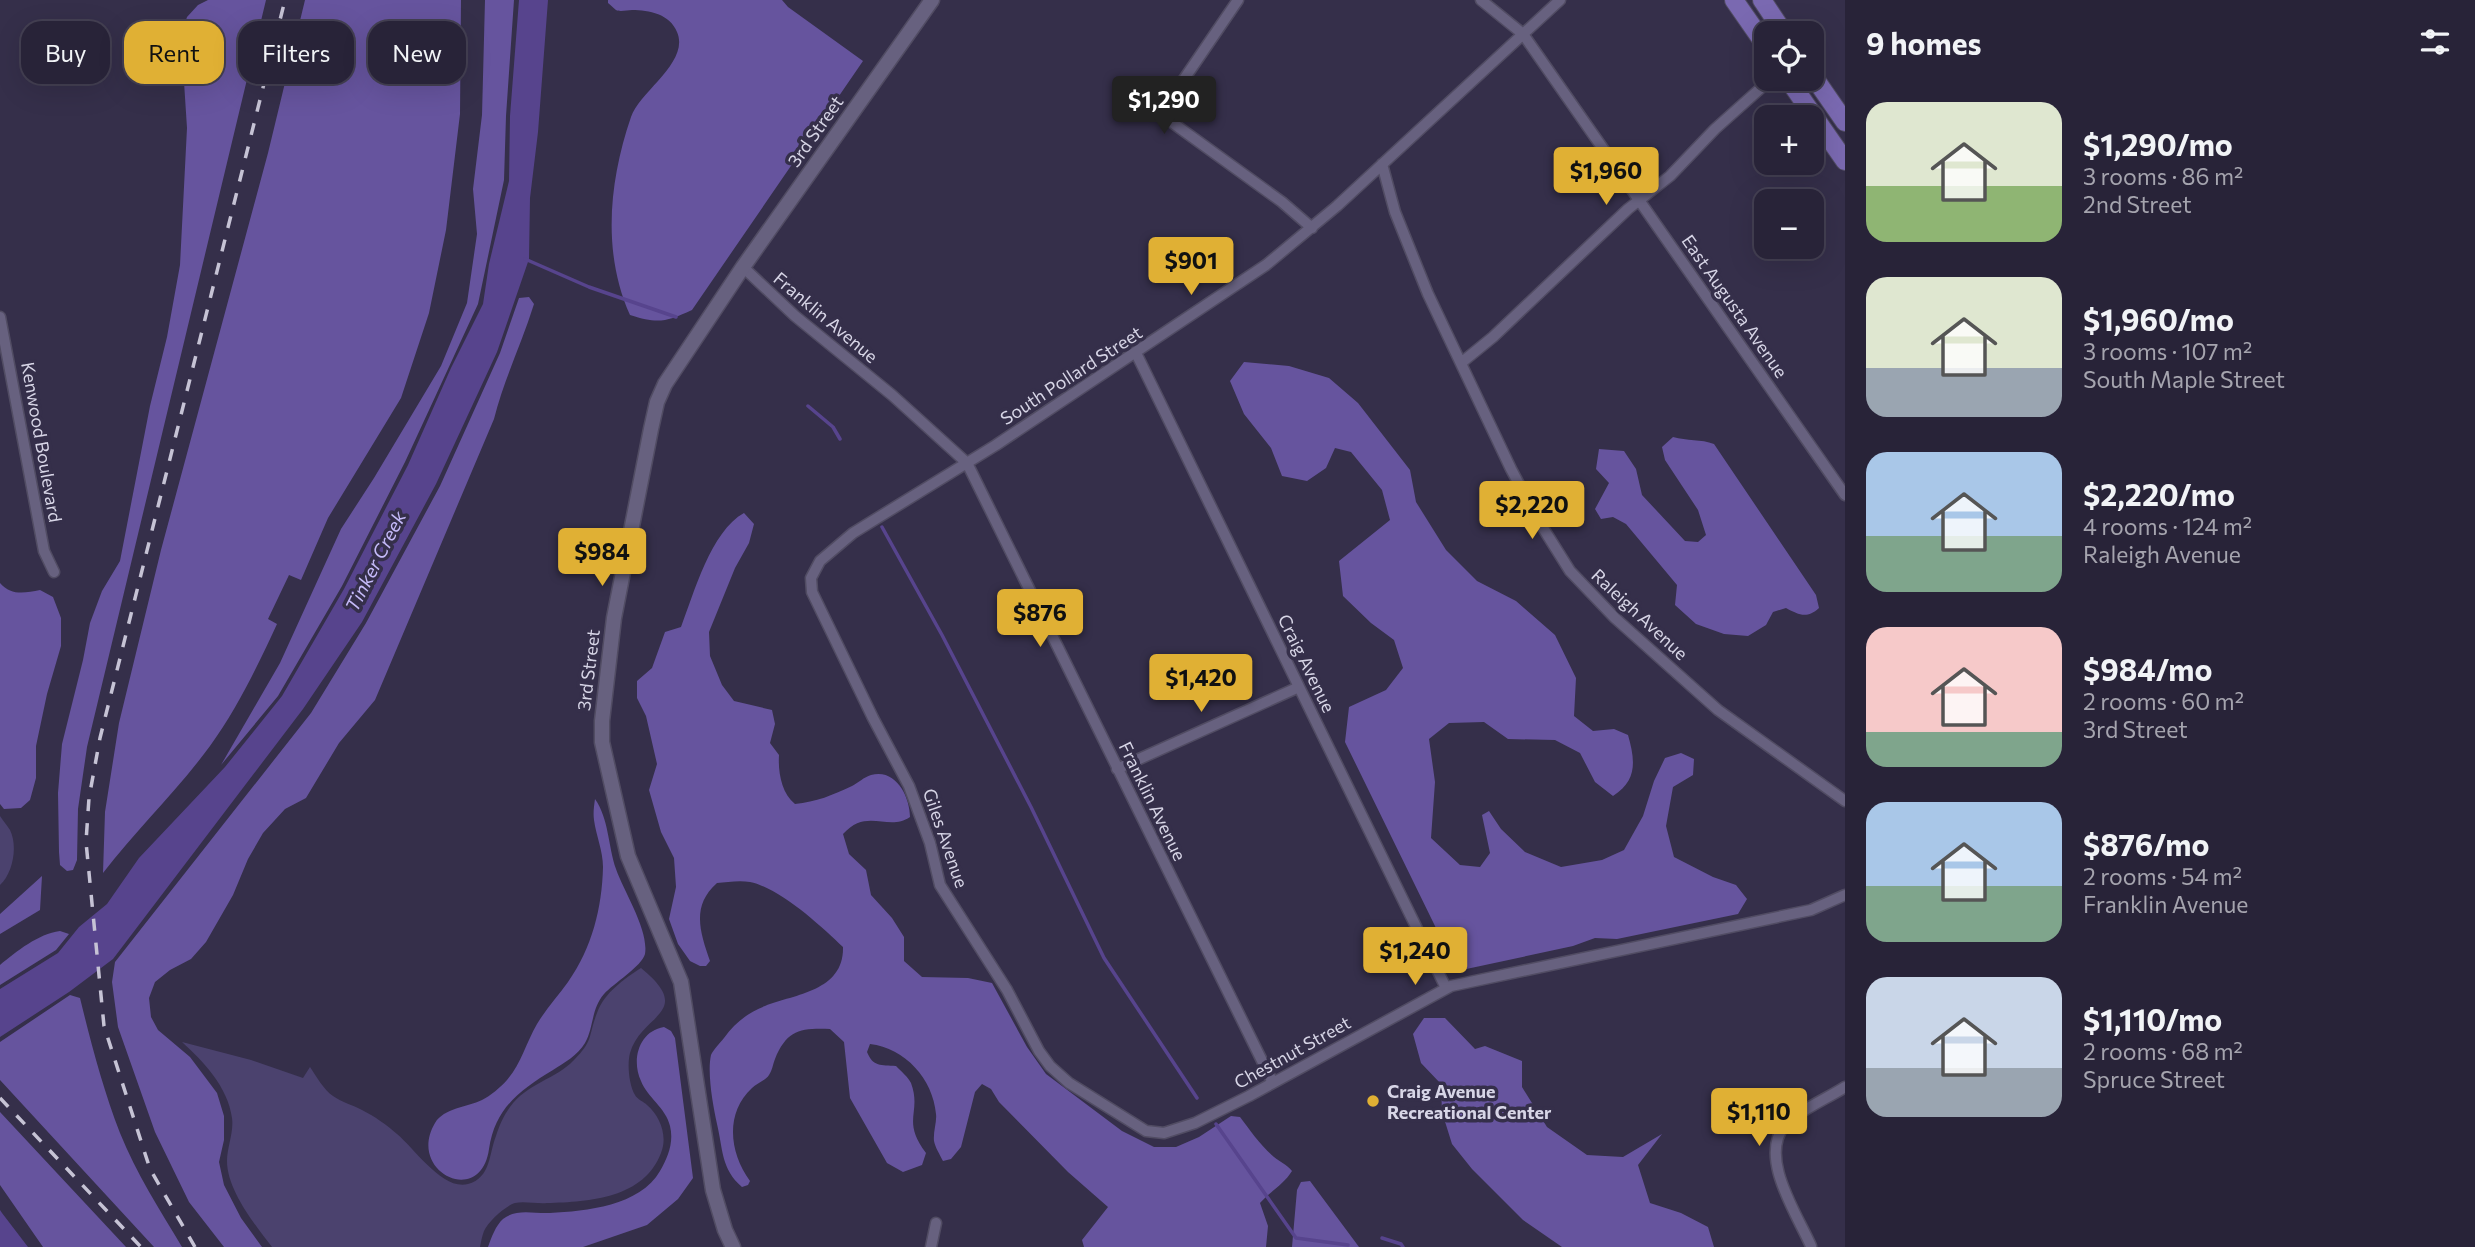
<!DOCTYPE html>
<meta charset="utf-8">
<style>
body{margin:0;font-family:Commissioner,sans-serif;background:#342f43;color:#f1f3f6;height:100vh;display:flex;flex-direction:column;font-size:26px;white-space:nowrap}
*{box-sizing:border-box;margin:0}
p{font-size:23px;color:#a5a4ae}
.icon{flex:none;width:38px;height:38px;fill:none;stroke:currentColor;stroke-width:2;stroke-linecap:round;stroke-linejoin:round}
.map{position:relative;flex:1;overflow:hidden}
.sheet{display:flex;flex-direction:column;background:#282338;width:630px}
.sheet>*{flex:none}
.guide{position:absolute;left:21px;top:21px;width:665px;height:63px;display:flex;gap:14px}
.buttons{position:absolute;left:1754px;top:21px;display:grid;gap:14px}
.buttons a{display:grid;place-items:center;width:70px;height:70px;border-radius:14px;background:#282338;box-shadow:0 7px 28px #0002,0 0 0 2px #444053;font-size:35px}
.price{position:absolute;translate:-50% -60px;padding:0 16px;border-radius:7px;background:#e0b034;color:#111;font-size:23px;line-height:46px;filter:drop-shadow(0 2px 4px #0008)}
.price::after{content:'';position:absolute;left:50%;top:42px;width:21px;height:16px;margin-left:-10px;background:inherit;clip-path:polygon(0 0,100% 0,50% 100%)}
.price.active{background:#222;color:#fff}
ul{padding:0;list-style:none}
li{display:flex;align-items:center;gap:21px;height:175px;padding:0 21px}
li span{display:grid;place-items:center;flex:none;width:196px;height:140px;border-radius:21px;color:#555}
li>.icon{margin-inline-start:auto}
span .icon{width:84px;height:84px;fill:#fffc;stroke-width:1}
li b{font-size:30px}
h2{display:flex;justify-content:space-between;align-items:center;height:84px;padding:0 21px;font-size:30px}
.chip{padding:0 24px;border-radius:21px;background:#282338;box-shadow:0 7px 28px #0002,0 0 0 2px #444053;font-size:24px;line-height:63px}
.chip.active{background:#e0b034;color:#111}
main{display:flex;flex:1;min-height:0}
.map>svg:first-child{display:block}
.green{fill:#4b426e}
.forest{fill:#66549e}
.water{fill:#57448d}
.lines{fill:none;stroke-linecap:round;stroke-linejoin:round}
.stream{stroke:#57448d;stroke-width:3.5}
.minor-casing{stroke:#514c63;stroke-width:13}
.tertiary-casing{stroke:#514c63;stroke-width:17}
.primary-casing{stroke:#514c63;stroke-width:20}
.minor{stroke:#67617f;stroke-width:10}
.tertiary{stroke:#67617f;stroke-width:14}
.primary{stroke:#7a69b1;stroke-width:18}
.rail{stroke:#c6c3d5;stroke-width:3.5;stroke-dasharray:12 12;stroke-linecap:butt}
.poi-dot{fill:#e0b034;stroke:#352f4a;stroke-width:2.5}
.labels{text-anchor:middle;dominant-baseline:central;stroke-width:7;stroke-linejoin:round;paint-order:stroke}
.street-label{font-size:18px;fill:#d7d5e6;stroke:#352f4a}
.poi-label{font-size:18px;font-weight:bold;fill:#d7d5e6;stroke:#352f4a;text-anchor:start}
.water-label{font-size:19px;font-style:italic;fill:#c5baf9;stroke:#352f4a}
</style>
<main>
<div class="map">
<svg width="1845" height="1247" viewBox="0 0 1845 1247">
<rect width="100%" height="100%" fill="#352f4a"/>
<path class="green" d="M0,816c3,5 7,9 10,14 8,16 3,43 -10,55z
M641,968c55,45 0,46 -11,85 -3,11 -1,32 5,42 2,4 9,7 12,10 13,11 21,31 14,48 -17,45 -71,49 -114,50 -9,1 -23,-2 -32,0 -10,3 -27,19 -31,28 -2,5 -3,11 -4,16h-208c-17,-22 -45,-57 -45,-86 0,-14 7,-29 5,-43 -4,-31 -29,-57 -50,-76l69,18 52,18 7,-11c6,9 14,23 23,29 8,6 20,9 29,14 12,6 25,15 35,24 18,15 46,57 71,50 23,-6 21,-31 28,-48 3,-10 8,-21 14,-29 16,-23 46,-28 64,-47 20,-20 14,-24 23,-47 7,-20 27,-34 44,-45z"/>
<path class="forest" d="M208,0h58l-179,747 -9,62 -1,51 -4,10 -6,1 -7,-6 -1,-13 -1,-59 4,-49 21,-84 7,-37 12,-32 18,-30 30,-155 17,-69 13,-72 7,-137 -6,-92 6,-19 11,-12z
M305,0h156l-1,114 -14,116 -17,83 -28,85 -73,120 -27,62 -12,-5 -21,44 9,5c-19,41 -40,85 -67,122 -33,45 -73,83 -107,127l2,-61 14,-89 42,-173 107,-397z
M485,0h29l-8,116 -2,64 -26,124 -73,158 -63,124 -64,110 -57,69 59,-102 61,-134 33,-51 67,-112 26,-63 10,-69 -4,-45 9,-74z
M608,0h174l6,7 75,54 -171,249c-26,12 -34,14 -62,5 -28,-62 -21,-134 1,-198 9,-26 59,-55 46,-85 -7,-18 -28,-22 -45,-22 -5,0 -12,2 -16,0 -3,-2 -5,-5 -8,-7z
M529,297l5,7c-12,39 -30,75 -40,115l-119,281 -36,43 -33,55 -21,11 -22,24 -15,26 -15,36 -27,47 -15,17 -21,11 -15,12 -6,16 2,19 7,13 32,27 27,36 7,23v24l-5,22 5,23 17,33 21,29h-38l-35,-45 -34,-70 -37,-105 -6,-45 3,-20 196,-249 55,-90 74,-137 60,-133 19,-55z
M1244,362l45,4 40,12 29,25 52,67 6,32 30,48 31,31 39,20 39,34 21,43 -2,38 19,15 21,-2 14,6c7,25 10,45 -15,61l-18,-14 -15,-29 -25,-13 -47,-1 -24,-17 -35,1 -20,16 6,43 -4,56 29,27 20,2 10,-14 -8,-38 7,-4 12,18 24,23 36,15 41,-7 22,-10 19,-34 11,-35 11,-23 16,-5 13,6 -1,16 -20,12 -7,39 8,31 39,20 23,8 11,14 -9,15 -121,25 -22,-1 -22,8 -116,25 -112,-229 4,-35 37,-17 17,-22 -9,-28 -23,-17 -28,-27 -4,-35 51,-41 -8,-30 -31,-38 -16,-4 -9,20 -19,13 -25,-5 -11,-28 -27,-34 -14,-33z
M1673,437c14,4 28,2 41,7l102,151 3,13c-12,11 -20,7 -33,0l-13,4 -7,13 -18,11 -24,-2 -28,-10 -21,-19 2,-20 -51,-61 -13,-7 -12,2 -6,-10 14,-26 -13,-14 3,-20 25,2 12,18 6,26 43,46 13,1 8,-7 -8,-25 -33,-50 -3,-13z
M744,513l10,11 -5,19 -14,25 -26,64 1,24 12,29 12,16 38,9 3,14 -5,19 9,12c-1,16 2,38 16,49 21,-2 38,-9 57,-18 6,-3 12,-9 19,-11 25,-7 39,22 39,42 -22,15 -43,-10 -67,17l6,20 17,16 5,25 21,23 12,19v24l18,16 46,1 24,5 35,64 19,27 76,57 32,16h22l23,-10 32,-21 9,1c10,13 20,28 34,40 6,5 12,7 18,14 -8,13 -21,20 -32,32l8,23 -2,21h-182l-2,-7 26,-33 -40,-35 -69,-70 -8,-13 -9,-5 -7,8 -14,55 -10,12 -8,2c-3,-6 -8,-14 -9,-20 -1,-9 3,-19 2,-27 -3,-35 -31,-66 -66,-70l-3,8c6,15 14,13 29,14 5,5 12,11 15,17 11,30 -10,37 15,70l-4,12 -19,7 -16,-9 -37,-65 -6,-56 -14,-13c-30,-1 -43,1 -55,30 -2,5 -3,12 -6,16 -3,5 -12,8 -17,13 -27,25 -23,64 -2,93l-2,4 -6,2c-21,-18 -19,-38 -25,-63 -4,-18 -10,-51 -6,-69 2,-5 9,-12 13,-17 11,-15 23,-25 41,-32 31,-12 79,-15 78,-59 -22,-21 -63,-59 -93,-65 -10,-2 -23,0 -33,1 -26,23 -17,49 -7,78l-4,5h-6l-10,-5 -12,-17 -9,-25 7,-32 -2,-29 -13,-26 -12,-42 8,-26 -11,-48 -9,-18v-17l15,-13 13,-36 16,-5c13,-34 30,-96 63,-114z
M0,583c11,13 25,10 40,7l13,7 8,21v28l-14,48 -11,52v32l-6,22 -9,8 -17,1 -4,-5z
M595,799c14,20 13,47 21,70 8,23 33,61 29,85 -3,12 -32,30 -41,40 -13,15 -10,33 -19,49 -7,12 -21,20 -32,27 -33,20 -58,38 -64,79 -8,59 -83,23 -54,-26 9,-15 32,-16 47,-23 8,-4 19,-13 25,-20 14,-16 19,-37 30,-56 9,-15 21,-28 31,-42 24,-34 34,-74 35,-115 0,-16 -7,-32 -9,-47 -1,-7 0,-14 1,-21z
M42,876l-2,34 -40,24v-20z
M60,931l9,3 -13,16 -56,35v-20c17,-14 38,-31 60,-34z
M70,995l10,3c11,45 23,91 40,135 16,40 40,77 62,114h-28l-154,-167v-38z
M1424,1018h21l30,31 10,-3 37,15v26l25,40 40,28 36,2 39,-23 -24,31 12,38 31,10 27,14 6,20h-152l-39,-27 -51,-51 -20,-25 -10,-32 -1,-28 -20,-21 -8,-29z
M664,1027l7,4 4,7 18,140 -15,21 -31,26 -64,22h-95c3,-9 8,-22 15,-28 14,-11 31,-5 47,-6 36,-2 90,-7 110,-42 8,-14 14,-29 10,-45 -4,-18 -23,-29 -29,-45 -10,-21 -2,-50 23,-54z
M0,1112l126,135h-83l-43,-62z
M1310,1181l49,66h-67l5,-57 4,-8z"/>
<path class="water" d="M519,0h29l-10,132 -8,66 -1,61 -32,93 -61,132 -74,138 -59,87 -190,250 -44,33 -69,45v-48l58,-36 21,-26 28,-23 32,-46 86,-91 57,-71 62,-107 64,-124 43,-97 32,-64 6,-40 20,-83 1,-65z
M0,1210l2,3 26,34h-28z"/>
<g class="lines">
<path class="stream" d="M525,259l64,28 87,30
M808,406l25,21 7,12
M882,527l60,108 89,172 73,151 93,140
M1216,1124l80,114 52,7
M1382,1238l19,6 2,3"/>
<defs>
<path id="minor" d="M1238,0l-71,104 -2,6 5,11 112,81 30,26
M1481,0l42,34 322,461
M1560,0l-223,206 -71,59 -270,180 -143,88 -33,28 -9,17 1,14 61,126 36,68 21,57 10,42 67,105 32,61 11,15 19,17 77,48 18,2 31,-10 54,-27 202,-110 360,-76 34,-15
M1382,164l13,48 33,82 83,175 27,51 32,51 45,47 103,92 127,91
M743,267l52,49 97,79 75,68 306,620
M0,317l44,234 10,21
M1136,353l310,635
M1461,363l32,-26 135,-128 42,-33 45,-47 56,-50
M1117,769l182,-82
M1811,1246c-14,-32 -53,-89 -26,-121 13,-14 43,-27 60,-38
M931,1247l5,-24"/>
<path id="tertiary" d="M733,1247l-8,-17 -12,-40 -32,-208 -53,-126 -26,-114v-21l12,-103 37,-189 6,-27 8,-18 78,-117 189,-267"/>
<path id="primary" d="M1734,0l32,46
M1762,0l22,33
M1811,73l34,49
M1788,79l57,82"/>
</defs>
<use href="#minor" class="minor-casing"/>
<use href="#tertiary" class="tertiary-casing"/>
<use href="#primary" class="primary-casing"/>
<use href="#minor" class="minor"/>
<use href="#tertiary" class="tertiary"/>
<use href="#primary" class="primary"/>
<path class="rail" d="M0,1098l141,149
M195,1247l-45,-78 -46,-143 -18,-184 3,-44 11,-60 185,-738"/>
</g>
<circle class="poi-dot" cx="1373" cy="1101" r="7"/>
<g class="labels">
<g class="street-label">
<text transform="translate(815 131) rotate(-55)">3rd Street</text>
<text transform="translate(1735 306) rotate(55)">East Augusta Avenue</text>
<text transform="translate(826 317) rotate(40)">Franklin Avenue</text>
<text transform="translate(1071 375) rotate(-33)">South Pollard Street</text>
<text transform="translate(42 442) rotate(80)">Kenwood Boulevard</text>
<text transform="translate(1640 614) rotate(43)">Raleigh Avenue</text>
<text transform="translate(1307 663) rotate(64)">Craig Avenue</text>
<text transform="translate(588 670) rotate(-83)">3rd Street</text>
<text transform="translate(1153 801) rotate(64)">Franklin Avenue</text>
<text transform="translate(946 838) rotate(71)">Giles Avenue</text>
<text transform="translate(1292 1052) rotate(-29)">Chestnut Street</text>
</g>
<g class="poi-label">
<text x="1387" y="1091">Craig Avenue<tspan x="1387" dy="21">Recreational Center</tspan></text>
</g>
<g class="water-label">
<text transform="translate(375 561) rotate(-63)">Tinker Creek</text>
</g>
</g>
</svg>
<div class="buttons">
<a><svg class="icon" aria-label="locate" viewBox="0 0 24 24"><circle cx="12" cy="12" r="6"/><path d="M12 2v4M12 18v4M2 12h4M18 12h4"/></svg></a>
<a>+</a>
<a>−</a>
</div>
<b class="price active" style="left:1164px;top:136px">$1,290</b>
<b class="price" style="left:1606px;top:207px">$1,960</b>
<b class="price" style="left:1191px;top:297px">$901</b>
<b class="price" style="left:1532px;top:541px">$2,220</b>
<b class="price" style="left:602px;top:588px">$984</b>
<b class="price" style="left:1040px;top:649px">$876</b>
<b class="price" style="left:1201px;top:714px">$1,420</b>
<b class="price" style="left:1415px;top:987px">$1,240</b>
<b class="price" style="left:1759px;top:1148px">$1,110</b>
<div class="guide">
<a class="chip">Buy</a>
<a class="chip active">Rent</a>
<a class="chip">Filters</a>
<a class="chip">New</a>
</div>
</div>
<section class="sheet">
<h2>9 homes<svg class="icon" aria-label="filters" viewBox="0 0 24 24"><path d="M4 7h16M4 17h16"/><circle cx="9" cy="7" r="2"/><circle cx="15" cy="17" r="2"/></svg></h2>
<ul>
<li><span style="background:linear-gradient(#dfe7d0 60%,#8fb573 0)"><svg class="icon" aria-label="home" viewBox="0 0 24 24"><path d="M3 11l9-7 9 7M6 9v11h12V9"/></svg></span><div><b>$1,290/mo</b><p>3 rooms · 86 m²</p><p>2nd Street</p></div></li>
<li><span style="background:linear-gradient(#dfe7d0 65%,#9aa5b1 0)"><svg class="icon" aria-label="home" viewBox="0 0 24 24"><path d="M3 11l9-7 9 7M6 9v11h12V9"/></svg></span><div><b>$1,960/mo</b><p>3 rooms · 107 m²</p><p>South Maple Street</p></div></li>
<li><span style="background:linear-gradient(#a9c7e8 60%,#7fa58c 0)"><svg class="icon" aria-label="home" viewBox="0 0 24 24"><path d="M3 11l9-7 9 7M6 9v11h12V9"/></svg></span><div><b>$2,220/mo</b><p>4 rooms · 124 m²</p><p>Raleigh Avenue</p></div></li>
<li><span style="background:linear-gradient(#f6c9c9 75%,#7fa58c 0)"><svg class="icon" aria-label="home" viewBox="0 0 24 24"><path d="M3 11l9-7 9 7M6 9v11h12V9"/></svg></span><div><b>$984/mo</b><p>2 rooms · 60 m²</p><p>3rd Street</p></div></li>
<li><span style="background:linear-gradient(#a9c7e8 60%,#7fa58c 0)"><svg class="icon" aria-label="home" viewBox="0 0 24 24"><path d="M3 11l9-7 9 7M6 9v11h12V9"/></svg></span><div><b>$876/mo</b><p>2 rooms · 54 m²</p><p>Franklin Avenue</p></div></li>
<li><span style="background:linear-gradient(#c9d6e8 65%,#9aa5b1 0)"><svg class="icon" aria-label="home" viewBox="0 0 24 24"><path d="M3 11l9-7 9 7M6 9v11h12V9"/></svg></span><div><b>$1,110/mo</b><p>2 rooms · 68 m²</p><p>Spruce Street</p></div></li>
</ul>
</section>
</main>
